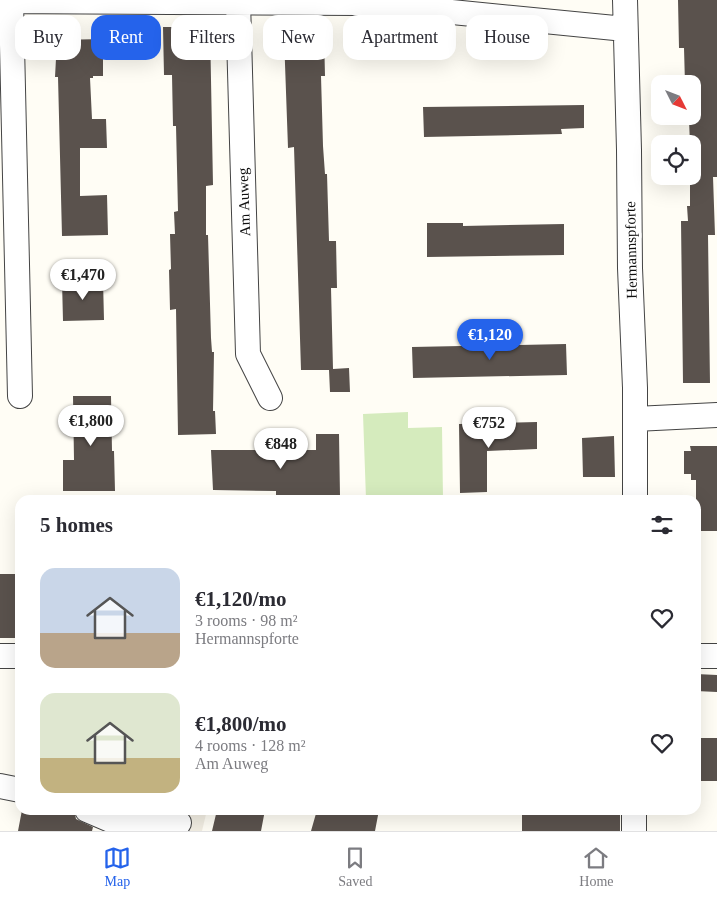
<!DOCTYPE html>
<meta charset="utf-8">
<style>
body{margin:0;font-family:"Times New Roman",serif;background:#f2f2f3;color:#2b2b33;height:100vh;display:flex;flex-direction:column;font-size:19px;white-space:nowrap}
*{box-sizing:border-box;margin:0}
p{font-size:16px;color:#7c7c81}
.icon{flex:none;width:28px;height:28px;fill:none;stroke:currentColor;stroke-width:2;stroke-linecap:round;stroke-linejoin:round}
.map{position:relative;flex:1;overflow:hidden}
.details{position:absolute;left:15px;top:495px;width:686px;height:320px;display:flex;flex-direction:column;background:#fff;border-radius:15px;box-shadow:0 5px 20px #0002}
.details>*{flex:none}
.guide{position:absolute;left:15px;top:15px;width:688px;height:45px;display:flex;gap:10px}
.needle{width:32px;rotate:132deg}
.controls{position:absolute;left:651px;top:75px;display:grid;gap:10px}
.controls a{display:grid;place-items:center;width:50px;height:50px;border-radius:10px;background:#fff;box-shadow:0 5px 20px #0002;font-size:25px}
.price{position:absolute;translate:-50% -42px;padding:0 11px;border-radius:18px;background:#fff;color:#222;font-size:16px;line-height:32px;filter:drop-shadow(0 1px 2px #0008)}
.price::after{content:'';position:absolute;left:50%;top:30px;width:15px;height:11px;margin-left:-8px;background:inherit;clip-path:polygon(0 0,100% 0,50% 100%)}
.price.on{background:#2563eb;color:#fff}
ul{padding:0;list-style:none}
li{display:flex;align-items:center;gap:15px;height:125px;padding:0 25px}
li span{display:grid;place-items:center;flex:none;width:140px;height:100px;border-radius:15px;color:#555}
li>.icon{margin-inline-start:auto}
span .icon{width:60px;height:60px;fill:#fffc;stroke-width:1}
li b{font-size:21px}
h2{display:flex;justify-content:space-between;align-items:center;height:60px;padding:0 25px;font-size:21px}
.tag{padding:0 18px;border-radius:15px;background:#fff;box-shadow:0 5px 20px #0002;font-size:18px;line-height:45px}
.tag.on{background:#2563eb;color:#fff}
.dock{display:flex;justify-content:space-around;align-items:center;height:70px;border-top:1px solid #e1e1e2;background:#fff;font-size:14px;color:#7c7c81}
.dock a{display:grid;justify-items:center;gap:2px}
.dock .on{color:#2563eb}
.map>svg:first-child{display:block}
.green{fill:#d5ebbd}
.plaza{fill:#f1ede2}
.building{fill:#5a524d}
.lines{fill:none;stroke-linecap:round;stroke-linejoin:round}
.street-casing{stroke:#444;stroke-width:26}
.street{stroke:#fff;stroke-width:24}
.labels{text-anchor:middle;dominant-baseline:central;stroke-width:5;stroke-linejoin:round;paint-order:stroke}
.street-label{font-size:15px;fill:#111;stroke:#fff}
</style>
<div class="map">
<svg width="717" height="831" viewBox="0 0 717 831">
<rect width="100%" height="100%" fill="#fffdf5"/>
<path class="green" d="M408,412v16l34,-1 1,72h-77l-3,-85z"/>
<path class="plaza" d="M138,810h69l-5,21h-72z"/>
<path class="building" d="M678,0h39v177h-4l2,58h-7l2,148h-27l-2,-162h7l-1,-15h3v-30h2v-32h-2l-1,-24h-3v-4h6v-32h-7l-1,-36h-5z
M163,27h47l3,158 -7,1v49h2l3,103 1,14h2l-1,59h2l1,23 -38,1 -2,-126 -6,1 -1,-40 2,-1 -1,-35h5l-1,-22 4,-1 -2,-85h-3l-1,-51h-8z
M324,35l1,41h-4l2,70 2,28h2l2,67h7l1,47h-6l2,81 16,-1 1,24h-20l-1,-22h-28l-7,-223 -6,1 -4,-112z
M103,39v37h-10v2h-3l2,41h14l1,29h-27v48l27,-1 1,40 -46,1 -4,-159h-3l2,-37z
M584,105v23l-23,1 1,5 -138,3 -1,-30z
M427,223h36v3l101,-2v31l-137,2z
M103,280l1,40 -41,1 -1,-40z
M566,344l1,31 -154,3 -1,-31z
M73,396h38l1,55h2l1,40h-52v-31h11z
M537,422v27l-50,2v41l-27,1 -1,-69z
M316,434h23l1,62 -61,1v-1h-3v-5l-63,-1 -2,-40h105z
M614,436l1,41h-32l-1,-39z
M690,446h27v85h-21v-51h-5v-6h-7v-23h7z
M0,574h20v64h-20z
M696,674l21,1v17l-21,-1z
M696,738h21v43h-21z
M22,810h52l2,9 17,8 -1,4h-74z
M217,810h48l-4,21h-49z
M317,810h62l-4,21h-64z
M522,810h34v3l64,2v16h-98z"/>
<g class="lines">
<defs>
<path id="street" d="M625,0l4,150 1,118 5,120v112
M0,1l360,2 265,26
M11,1l9,395
M238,1l10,353 22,44
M635,419l82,-4
M0,656h20
M696,656h21
M0,786l20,4
M87,810l35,15 57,-2
M634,831v-21"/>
</defs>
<use href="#street" class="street-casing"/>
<use href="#street" class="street"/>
</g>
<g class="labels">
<g class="street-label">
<text transform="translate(244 202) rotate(-92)">Am Auweg</text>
<text transform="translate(631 250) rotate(-91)">Hermannspforte</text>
</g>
</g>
</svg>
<div class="controls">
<a><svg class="needle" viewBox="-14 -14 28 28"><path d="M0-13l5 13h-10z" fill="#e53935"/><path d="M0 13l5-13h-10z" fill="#7c7c81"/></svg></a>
<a><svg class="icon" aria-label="locate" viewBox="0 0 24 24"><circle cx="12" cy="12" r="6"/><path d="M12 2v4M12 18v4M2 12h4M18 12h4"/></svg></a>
</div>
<b class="price" style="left:83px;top:301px">€1,470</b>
<b class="price on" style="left:490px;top:361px">€1,120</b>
<b class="price" style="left:91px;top:447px">€1,800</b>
<b class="price" style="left:489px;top:449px">€752</b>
<b class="price" style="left:281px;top:470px">€848</b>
<div class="guide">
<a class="tag">Buy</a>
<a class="tag on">Rent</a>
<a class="tag">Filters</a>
<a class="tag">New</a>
<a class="tag">Apartment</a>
<a class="tag">House</a>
</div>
<section class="details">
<h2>5 homes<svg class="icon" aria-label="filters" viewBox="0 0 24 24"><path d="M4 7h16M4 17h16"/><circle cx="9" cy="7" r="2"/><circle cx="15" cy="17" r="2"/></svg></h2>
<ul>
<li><span style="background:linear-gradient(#c9d6e8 65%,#b9a48a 0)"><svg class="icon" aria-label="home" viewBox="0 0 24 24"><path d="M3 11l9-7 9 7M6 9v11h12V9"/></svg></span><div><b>€1,120/mo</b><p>3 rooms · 98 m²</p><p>Hermannspforte</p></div><svg class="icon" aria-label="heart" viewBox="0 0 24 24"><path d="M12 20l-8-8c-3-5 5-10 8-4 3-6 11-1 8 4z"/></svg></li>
<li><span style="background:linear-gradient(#dfe7d0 65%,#c2b280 0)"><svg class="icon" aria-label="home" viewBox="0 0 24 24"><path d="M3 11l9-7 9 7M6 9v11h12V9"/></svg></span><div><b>€1,800/mo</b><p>4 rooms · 128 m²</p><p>Am Auweg</p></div><svg class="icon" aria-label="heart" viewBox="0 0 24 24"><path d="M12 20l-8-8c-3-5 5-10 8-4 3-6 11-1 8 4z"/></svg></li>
</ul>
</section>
</div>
<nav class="dock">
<a class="on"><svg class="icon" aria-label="map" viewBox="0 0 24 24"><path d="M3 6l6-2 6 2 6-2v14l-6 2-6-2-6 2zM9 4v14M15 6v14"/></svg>Map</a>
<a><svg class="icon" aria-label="saved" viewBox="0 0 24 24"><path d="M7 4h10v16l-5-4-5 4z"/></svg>Saved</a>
<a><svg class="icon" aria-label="home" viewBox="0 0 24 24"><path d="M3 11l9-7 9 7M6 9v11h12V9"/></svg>Home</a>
</nav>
